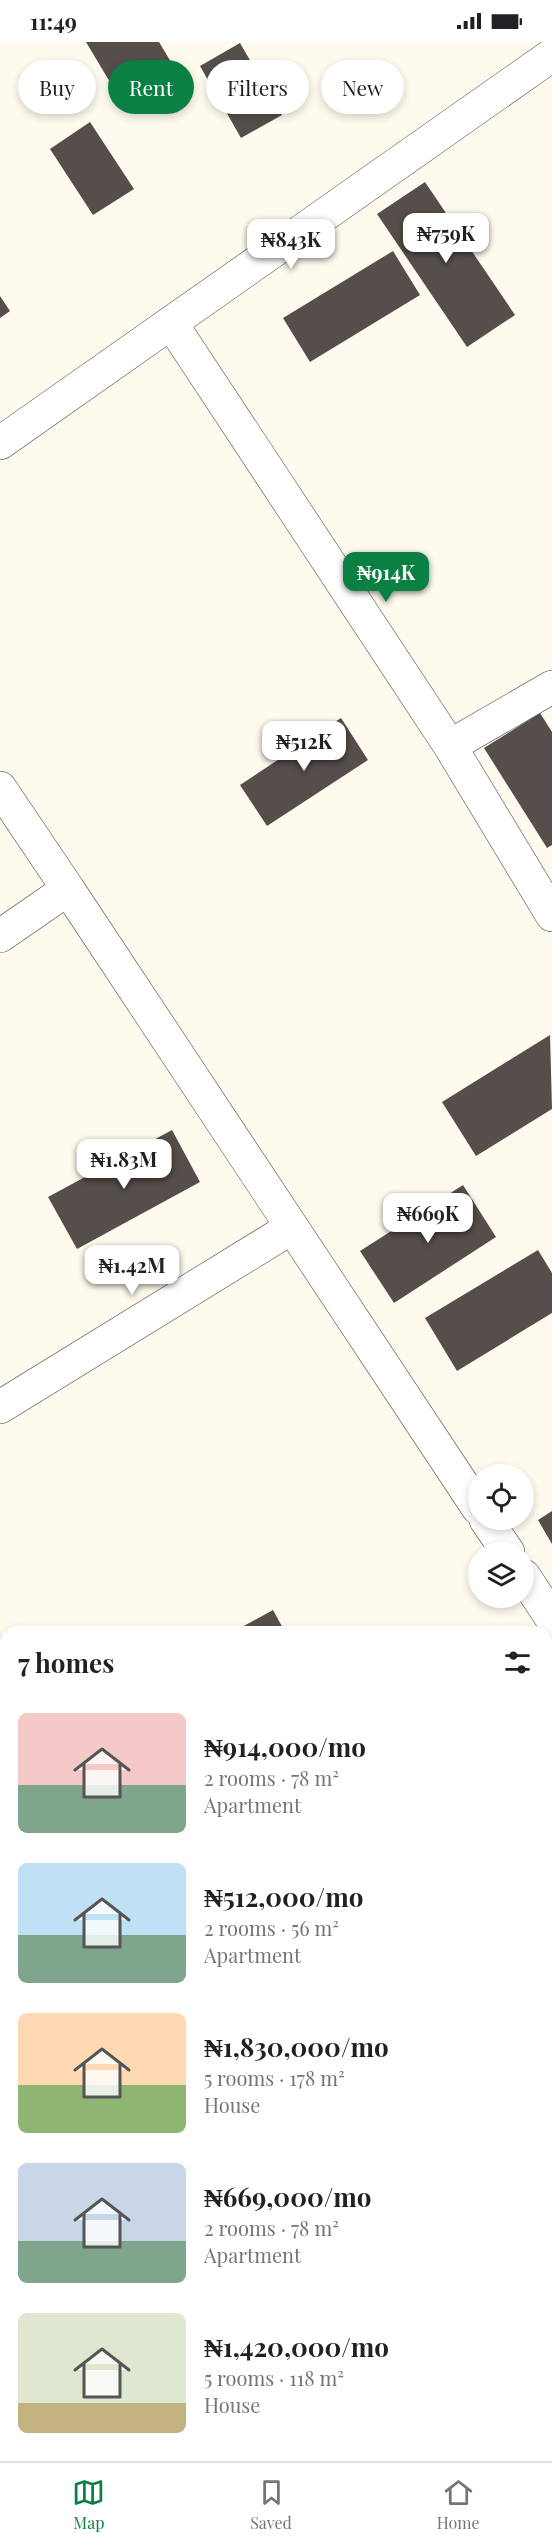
<!DOCTYPE html>
<meta charset="utf-8">
<style>
body{margin:0;font-family:"Playfair Display",serif;background:#f6f6f6;color:#202124;height:100vh;display:flex;flex-direction:column;font-size:22px;white-space:nowrap}
*{box-sizing:border-box;margin:0}
p{font-size:20px;color:#757577}
.icon{flex:none;width:33px;height:33px;fill:none;stroke:currentColor;stroke-width:2;stroke-linecap:round;stroke-linejoin:round}
.map{position:relative;flex:1;overflow:hidden}
.sheet{position:absolute;left:0px;top:1584px;width:552px;height:836px;display:flex;flex-direction:column;background:#fff;border-radius:18px 18px 0 0;box-shadow:0 3px 9px #0003}
.sheet>*{flex:none}
.guide{position:absolute;left:18px;top:18px;width:516px;height:54px;display:flex;gap:12px}
.buttons{position:absolute;left:468px;top:1422px;display:grid;gap:12px}
.buttons a{display:grid;place-items:center;width:66px;height:66px;border-radius:50%;background:#fff;box-shadow:0 3px 9px #0003;font-size:30px}
.price{position:absolute;translate:-50% -51px;padding:0 14px;border-radius:12px;background:#fff;color:#222;font-size:20px;line-height:39px;filter:drop-shadow(0 2px 3px #0008)}
.price::after{content:'';position:absolute;left:50%;top:36px;width:18px;height:14px;margin-left:-9px;background:inherit;clip-path:polygon(0 0,100% 0,50% 100%)}
.price.active{background:#0b8043;color:#fff}
ul{padding:0;list-style:none}
li{display:flex;align-items:center;gap:18px;height:150px;padding:0 18px}
li span{display:grid;place-items:center;flex:none;width:168px;height:120px;border-radius:9px;color:#555}
li>.icon{margin-inline-start:auto}
span .icon{width:72px;height:72px;fill:#fffc;stroke-width:1}
li b{font-size:26px}
h2{display:flex;justify-content:space-between;align-items:center;height:72px;padding:0 18px;font-size:26px}
.tag{padding:0 21px;border-radius:27px;background:#fff;box-shadow:0 3px 9px #0003;font-size:21px;line-height:54px}
.tag.active{background:#0b8043;color:#fff}
.status{display:flex;justify-content:space-between;align-items:center;height:42px;padding:0 30px;background:#fff;direction:ltr}
.status svg{height:16px;fill:currentColor}
.dock{display:flex;justify-content:space-around;align-items:center;height:84px;border-top:2px solid #e0e0e0;background:#fff;font-size:16px;color:#757577}
.dock a{display:grid;justify-items:center;gap:3px}
.dock .active{color:#0b8043}
.map>svg:first-child{display:block}
.building{fill:#554e4a}
.lines{fill:none;stroke-linecap:round;stroke-linejoin:round}
.minor-casing{stroke:#404040;stroke-width:34}
.minor{stroke:#fff;stroke-width:33}
</style>
<div class="status"><b>11:49</b><svg viewBox="0 0 49 12"><path d="M0 12V9h3v3zM5 12V6h3v6zM10 12V3h3v9zM15 12V0h3v12zM26 1h20v11H26zM47 4h2v5h-2z"/></svg></div>
<div class="map">
<svg width="552" height="2419" viewBox="0 0 552 2419">
<rect width="100%" height="100%" fill="#fefbee"/>
<path class="building" d="M86,0h73l18,30 -54,32z
M240,1l42,72 -41,23 -41,-72z
M90,80l44,67 -41,26 -43,-66z
M425,140l90,133 -48,32 -90,-133z
M393,209l27,44 -110,67 -27,-44z
M0,254l10,15 -10,7z
M540,671l12,19v113l-5,3 -63,-100z
M341,676l27,42 -101,66 -27,-41z
M550,993l2,74 -76,47 -34,-54z
M172,1088l28,52 -123,67 -29,-52z
M463,1143l33,52 -102,66 -34,-52z
M538,1208l14,23v40l-95,58 -32,-53z
M552,1469v33l-14,-24z
M273,1568l12,22h-52z
M552,1630v63l-6,-13v-47z"/>
<g class="lines">
<defs>
<path id="minor" d="M171,281l279,423 102,169
M0,401l552,-388
M450,704l102,-59
M0,746l68,101
M0,894l68,-47 410,619
M0,1365l291,-179
M486,1478l22,32
M524,1534l28,43
M546,1613l6,-3
M0,1899l6,-3
M546,2066l6,-3
M0,2395l6,-3
M393,2414l5,5"/>
</defs>
<use href="#minor" class="minor-casing"/>
<use href="#minor" class="minor"/>
</g>
</svg>
<div class="buttons">
<a><svg class="icon" aria-label="locate" viewBox="0 0 24 24"><circle cx="12" cy="12" r="6"/><path d="M12 2v4M12 18v4M2 12h4M18 12h4"/></svg></a>
<a><svg class="icon" aria-label="layers" viewBox="0 0 24 24"><path d="M12 4l9 5-9 5-9-5zM3 14l9 5 9-5"/></svg></a>
</div>
<b class="price" style="left:446px;top:222px">₦759K</b>
<b class="price" style="left:291px;top:228px">₦843K</b>
<b class="price active" style="left:386px;top:561px">₦914K</b>
<b class="price" style="left:304px;top:730px">₦512K</b>
<b class="price" style="left:124px;top:1148px">₦1.83M</b>
<b class="price" style="left:428px;top:1202px">₦669K</b>
<b class="price" style="left:132px;top:1254px">₦1.42M</b>
<div class="guide">
<a class="tag">Buy</a>
<a class="tag active">Rent</a>
<a class="tag">Filters</a>
<a class="tag">New</a>
</div>
<section class="sheet">
<h2>7 homes<svg class="icon" aria-label="filters" viewBox="0 0 24 24"><path d="M4 7h16M4 17h16"/><circle cx="9" cy="7" r="2"/><circle cx="15" cy="17" r="2"/></svg></h2>
<ul>
<li><span style="background:linear-gradient(#f6c9c9 60%,#7fa58c 0)"><svg class="icon" aria-label="home" viewBox="0 0 24 24"><path d="M3 11l9-7 9 7M6 9v11h12V9"/></svg></span><div><b>₦914,000/mo</b><p>2 rooms · 78 m²</p><p>Apartment</p></div></li>
<li><span style="background:linear-gradient(#bfe0f5 60%,#7fa58c 0)"><svg class="icon" aria-label="home" viewBox="0 0 24 24"><path d="M3 11l9-7 9 7M6 9v11h12V9"/></svg></span><div><b>₦512,000/mo</b><p>2 rooms · 56 m²</p><p>Apartment</p></div></li>
<li><span style="background:linear-gradient(#ffd9b3 60%,#8fb573 0)"><svg class="icon" aria-label="home" viewBox="0 0 24 24"><path d="M3 11l9-7 9 7M6 9v11h12V9"/></svg></span><div><b>₦1,830,000/mo</b><p>5 rooms · 178 m²</p><p>House</p></div></li>
<li><span style="background:linear-gradient(#c9d6e8 65%,#7fa58c 0)"><svg class="icon" aria-label="home" viewBox="0 0 24 24"><path d="M3 11l9-7 9 7M6 9v11h12V9"/></svg></span><div><b>₦669,000/mo</b><p>2 rooms · 78 m²</p><p>Apartment</p></div></li>
<li><span style="background:linear-gradient(#dfe7d0 75%,#c2b280 0)"><svg class="icon" aria-label="home" viewBox="0 0 24 24"><path d="M3 11l9-7 9 7M6 9v11h12V9"/></svg></span><div><b>₦1,420,000/mo</b><p>5 rooms · 118 m²</p><p>House</p></div></li>
</ul>
</section>
</div>
<nav class="dock">
<a class="active"><svg class="icon" aria-label="map" viewBox="0 0 24 24"><path d="M3 6l6-2 6 2 6-2v14l-6 2-6-2-6 2zM9 4v14M15 6v14"/></svg>Map</a>
<a><svg class="icon" aria-label="saved" viewBox="0 0 24 24"><path d="M7 4h10v16l-5-4-5 4z"/></svg>Saved</a>
<a><svg class="icon" aria-label="home" viewBox="0 0 24 24"><path d="M3 11l9-7 9 7M6 9v11h12V9"/></svg>Home</a>
</nav>
